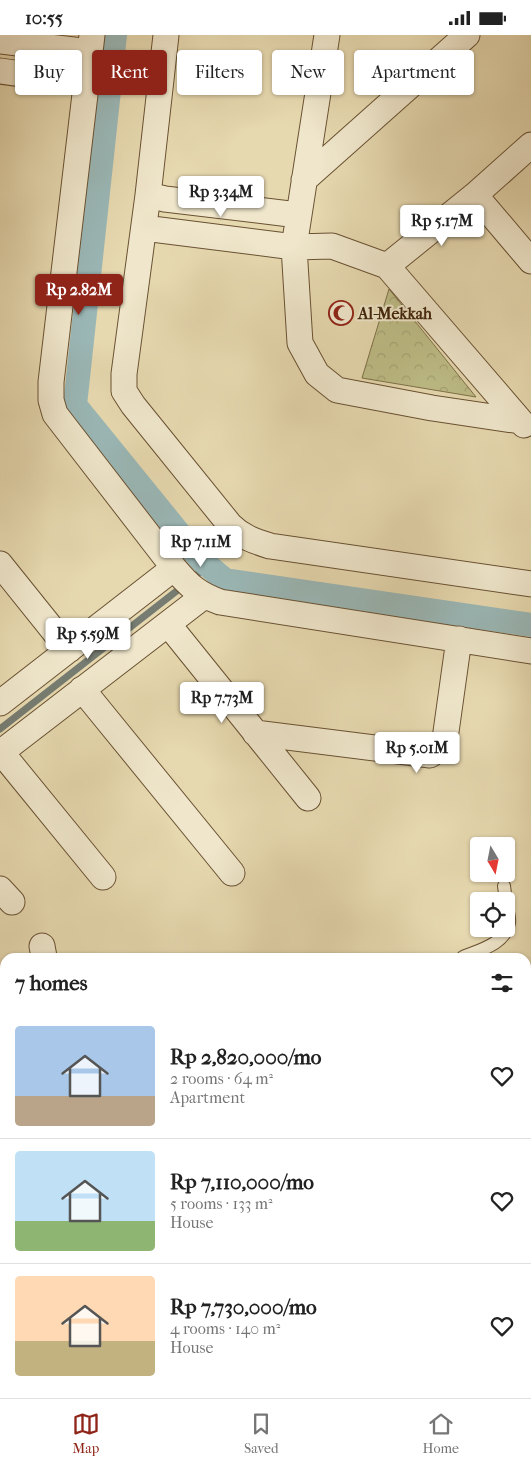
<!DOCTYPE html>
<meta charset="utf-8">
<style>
body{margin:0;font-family:"IM FELL French Canon",serif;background:#f6f6f6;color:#222;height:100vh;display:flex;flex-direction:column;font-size:19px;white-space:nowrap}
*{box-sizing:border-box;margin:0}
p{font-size:16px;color:#767676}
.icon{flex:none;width:28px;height:28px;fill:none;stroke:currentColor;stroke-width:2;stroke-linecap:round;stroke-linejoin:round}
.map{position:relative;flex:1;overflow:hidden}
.drawer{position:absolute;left:0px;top:918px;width:531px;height:446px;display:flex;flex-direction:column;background:#fff;border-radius:15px 15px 0 0;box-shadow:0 1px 4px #0004}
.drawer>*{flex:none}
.banner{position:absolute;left:15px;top:15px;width:501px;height:45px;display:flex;gap:10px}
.needle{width:32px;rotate:170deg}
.controls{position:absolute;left:470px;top:802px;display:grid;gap:10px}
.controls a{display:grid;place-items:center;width:45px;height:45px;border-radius:5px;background:#fff;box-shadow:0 1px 4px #0004;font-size:25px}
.price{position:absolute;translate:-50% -42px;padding:0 11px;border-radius:5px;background:#fff;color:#222;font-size:16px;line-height:32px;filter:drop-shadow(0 1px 2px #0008)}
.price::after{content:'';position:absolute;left:50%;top:30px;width:15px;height:11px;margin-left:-8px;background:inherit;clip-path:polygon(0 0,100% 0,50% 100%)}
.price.current{background:#8f2418;color:#fff}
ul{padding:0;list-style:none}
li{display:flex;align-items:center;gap:15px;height:125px;padding:0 15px}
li+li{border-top:1px solid #e0e0e0}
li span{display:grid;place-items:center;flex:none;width:140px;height:100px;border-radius:5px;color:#555}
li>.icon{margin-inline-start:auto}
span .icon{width:60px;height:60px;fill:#fffc;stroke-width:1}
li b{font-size:21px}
h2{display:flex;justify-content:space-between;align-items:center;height:60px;padding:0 15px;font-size:21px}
.pill{padding:0 18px;border-radius:5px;background:#fff;box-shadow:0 1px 4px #0004;font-size:18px;line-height:45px}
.pill.current{background:#8f2418;color:#fff}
.status{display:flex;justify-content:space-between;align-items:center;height:35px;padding:0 25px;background:#fff;direction:ltr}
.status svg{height:14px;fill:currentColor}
.tab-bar{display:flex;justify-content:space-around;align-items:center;height:70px;border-top:1px solid #e0e0e0;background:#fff;font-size:14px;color:#767676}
.tab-bar a{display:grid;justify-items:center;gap:2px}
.tab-bar .current{color:#8f2418}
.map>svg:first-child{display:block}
.park{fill:url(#park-crowns);stroke:#7e7048}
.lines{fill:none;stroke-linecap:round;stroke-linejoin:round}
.stream{stroke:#767c71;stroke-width:7}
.canal{stroke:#9ab7b6;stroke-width:24}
.service-casing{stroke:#695132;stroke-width:14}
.minor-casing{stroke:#695132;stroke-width:27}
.service{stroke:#efe6cb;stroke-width:12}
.minor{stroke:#efe6cb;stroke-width:25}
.labels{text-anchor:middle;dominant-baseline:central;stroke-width:4;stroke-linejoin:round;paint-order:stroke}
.poi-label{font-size:16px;font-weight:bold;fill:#3f2409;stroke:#efe6cb;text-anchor:start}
</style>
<div class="status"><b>10:55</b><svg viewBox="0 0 49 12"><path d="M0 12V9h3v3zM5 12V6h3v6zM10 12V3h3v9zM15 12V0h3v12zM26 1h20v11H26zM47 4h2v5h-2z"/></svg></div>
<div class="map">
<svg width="531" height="1363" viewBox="0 0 531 1363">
<defs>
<pattern id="park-crowns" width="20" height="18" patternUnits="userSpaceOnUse" patternTransform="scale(1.25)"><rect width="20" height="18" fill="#bdbc86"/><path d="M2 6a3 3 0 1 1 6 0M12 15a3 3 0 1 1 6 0" fill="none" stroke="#a4a172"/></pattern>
</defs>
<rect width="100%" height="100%" fill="#e6d8af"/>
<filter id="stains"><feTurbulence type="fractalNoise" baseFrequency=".004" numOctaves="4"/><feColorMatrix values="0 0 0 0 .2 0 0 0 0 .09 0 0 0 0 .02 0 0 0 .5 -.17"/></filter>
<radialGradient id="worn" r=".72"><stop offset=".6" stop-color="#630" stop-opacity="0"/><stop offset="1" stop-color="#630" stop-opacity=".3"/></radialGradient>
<path class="park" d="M389,254l87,108 -114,-19z"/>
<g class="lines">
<path class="stream" d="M191,544l17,-13
M0,694l183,-143"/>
<path class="canal" d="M115,0l-40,370 125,154 25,21 306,45"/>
<defs>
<path id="service" d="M504,851l2,15
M463,922c17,-7 42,-13 46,-34 1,-6 -2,-14 -3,-20"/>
<path id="minor" d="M92,0l-41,347v18l4,14 119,154c15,18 24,26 46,34l311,49
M166,0l-18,160 -24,179v17l9,14 97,120c12,12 24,16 40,21l261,38
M327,0l-33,212 6,96 17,31 20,16 95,18 88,13
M0,6l90,11
M0,36l87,12
M304,145l163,-145
M148,160l17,4 133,16
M475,160l56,66
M144,193l150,19 38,-1 55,20 88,-71 56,-50
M387,231l137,159
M0,529l69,86
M168,589l140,174
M82,654l150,184
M0,668l174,-135
M255,698l175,22 13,-9 2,-7 14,-100
M1,717l102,125
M0,718l204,-157
M0,854l12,13
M42,911l2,11
M0,996h5
M531,1065v11
M0,1087l5,25
M0,1182l5,-1
M526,1320l5,-1
M360,1359l2,4
M140,1363l15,-4"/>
</defs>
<use href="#service" class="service-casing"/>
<use href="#minor" class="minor-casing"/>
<use href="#service" class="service"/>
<use href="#minor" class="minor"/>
</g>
<defs>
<symbol id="mosque-ring" viewBox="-11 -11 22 22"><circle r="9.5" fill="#efe6cb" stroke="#8f2418" stroke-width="1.5"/><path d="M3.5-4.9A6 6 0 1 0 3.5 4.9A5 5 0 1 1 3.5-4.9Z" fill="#8f2418"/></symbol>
</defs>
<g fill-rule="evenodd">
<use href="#mosque-ring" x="327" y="264" width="28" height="28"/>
</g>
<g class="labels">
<g class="poi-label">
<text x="358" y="278">Al-Mekkah</text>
</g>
</g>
<rect width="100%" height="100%" filter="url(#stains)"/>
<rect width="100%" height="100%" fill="url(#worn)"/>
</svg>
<div class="controls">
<a><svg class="needle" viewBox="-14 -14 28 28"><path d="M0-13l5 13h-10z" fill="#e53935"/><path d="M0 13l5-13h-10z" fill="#767676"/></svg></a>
<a><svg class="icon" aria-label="locate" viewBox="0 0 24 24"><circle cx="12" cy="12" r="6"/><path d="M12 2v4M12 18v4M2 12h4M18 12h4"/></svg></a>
</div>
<b class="price" style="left:221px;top:183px">Rp 3.34M</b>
<b class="price" style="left:442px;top:212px">Rp 5.17M</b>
<b class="price current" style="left:79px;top:281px">Rp 2.82M</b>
<b class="price" style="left:201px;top:533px">Rp 7.11M</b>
<b class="price" style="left:88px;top:625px">Rp 5.59M</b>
<b class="price" style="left:222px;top:689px">Rp 7.73M</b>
<b class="price" style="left:417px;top:739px">Rp 5.01M</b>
<div class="banner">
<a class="pill">Buy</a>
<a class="pill current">Rent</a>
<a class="pill">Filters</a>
<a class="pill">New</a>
<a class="pill">Apartment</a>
</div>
<section class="drawer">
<h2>7 homes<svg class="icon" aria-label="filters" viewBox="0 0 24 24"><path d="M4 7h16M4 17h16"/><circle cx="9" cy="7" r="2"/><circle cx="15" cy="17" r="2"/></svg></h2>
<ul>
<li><span style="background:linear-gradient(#a9c7e8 70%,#b9a48a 0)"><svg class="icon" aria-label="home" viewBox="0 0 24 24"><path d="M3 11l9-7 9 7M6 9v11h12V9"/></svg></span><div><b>Rp 2,820,000/mo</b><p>2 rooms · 64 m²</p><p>Apartment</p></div><svg class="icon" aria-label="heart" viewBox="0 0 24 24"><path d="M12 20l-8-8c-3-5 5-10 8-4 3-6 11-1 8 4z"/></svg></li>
<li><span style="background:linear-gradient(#bfe0f5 70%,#8fb573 0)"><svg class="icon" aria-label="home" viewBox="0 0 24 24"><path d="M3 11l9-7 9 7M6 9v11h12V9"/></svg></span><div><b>Rp 7,110,000/mo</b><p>5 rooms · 133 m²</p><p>House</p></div><svg class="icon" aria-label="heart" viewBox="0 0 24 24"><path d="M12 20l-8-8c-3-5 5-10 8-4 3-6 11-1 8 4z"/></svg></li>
<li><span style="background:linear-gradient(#ffd9b3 65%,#c2b280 0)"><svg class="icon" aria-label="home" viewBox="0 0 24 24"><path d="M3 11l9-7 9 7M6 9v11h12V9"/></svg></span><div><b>Rp 7,730,000/mo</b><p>4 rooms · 140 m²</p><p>House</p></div><svg class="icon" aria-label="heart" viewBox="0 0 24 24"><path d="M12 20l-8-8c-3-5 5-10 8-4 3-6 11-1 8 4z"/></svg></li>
</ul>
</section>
</div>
<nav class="tab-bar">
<a class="current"><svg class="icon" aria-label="map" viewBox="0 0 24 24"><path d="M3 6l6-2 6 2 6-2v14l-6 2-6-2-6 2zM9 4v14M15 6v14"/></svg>Map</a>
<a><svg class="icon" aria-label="saved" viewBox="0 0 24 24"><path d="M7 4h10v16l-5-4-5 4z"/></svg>Saved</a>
<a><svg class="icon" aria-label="home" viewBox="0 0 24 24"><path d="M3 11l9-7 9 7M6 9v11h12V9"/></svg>Home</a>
</nav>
